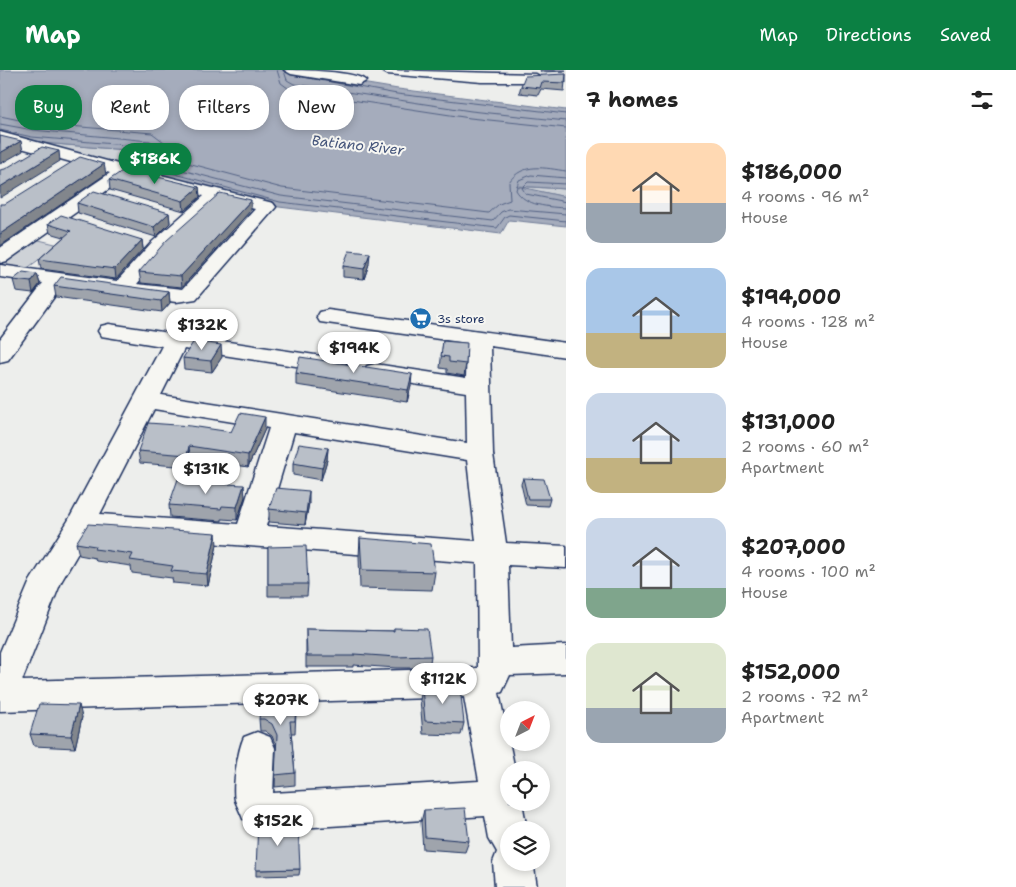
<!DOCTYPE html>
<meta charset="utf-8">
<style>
body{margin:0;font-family:"Shantell Sans",sans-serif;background:#f2f2f2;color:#222;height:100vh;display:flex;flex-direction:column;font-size:19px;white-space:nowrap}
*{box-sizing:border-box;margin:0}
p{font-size:16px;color:#767676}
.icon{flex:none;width:28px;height:28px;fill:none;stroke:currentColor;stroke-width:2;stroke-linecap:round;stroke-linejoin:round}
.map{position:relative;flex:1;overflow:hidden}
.sheet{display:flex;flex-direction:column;background:#fff;width:450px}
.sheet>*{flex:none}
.hud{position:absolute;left:15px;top:15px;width:475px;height:45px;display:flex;gap:10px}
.needle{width:32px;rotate:42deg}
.controls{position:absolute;left:500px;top:631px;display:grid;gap:10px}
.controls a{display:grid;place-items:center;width:50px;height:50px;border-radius:50%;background:#fff;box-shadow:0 2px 8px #0003;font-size:25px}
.price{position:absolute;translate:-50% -42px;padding:0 11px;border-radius:18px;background:#fff;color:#222;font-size:16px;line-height:32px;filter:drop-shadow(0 1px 2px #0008)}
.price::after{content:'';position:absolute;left:50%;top:30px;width:15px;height:11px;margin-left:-8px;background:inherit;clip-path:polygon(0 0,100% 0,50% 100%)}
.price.current{background:#0b8043;color:#fff}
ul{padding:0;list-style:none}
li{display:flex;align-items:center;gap:15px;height:125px;padding:0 20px}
li span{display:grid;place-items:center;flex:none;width:140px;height:100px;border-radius:15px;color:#555}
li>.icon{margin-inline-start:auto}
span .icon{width:60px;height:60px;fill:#fffc;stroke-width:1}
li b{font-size:21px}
h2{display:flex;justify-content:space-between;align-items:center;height:60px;padding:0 20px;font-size:21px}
.tag{padding:0 18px;border-radius:20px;background:#fff;box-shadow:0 2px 8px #0003;font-size:18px;line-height:45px}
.tag.current{background:#0b8043;color:#fff}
header{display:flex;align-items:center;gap:30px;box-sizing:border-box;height:70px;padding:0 25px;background:#0b8043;color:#fff}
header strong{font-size:24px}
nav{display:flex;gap:28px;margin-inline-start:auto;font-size:18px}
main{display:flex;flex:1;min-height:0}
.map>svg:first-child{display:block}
.green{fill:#ced2d7;stroke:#74809a}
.water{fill:#a5acbc;stroke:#6e7a96}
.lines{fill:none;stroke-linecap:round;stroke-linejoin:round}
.shore{stroke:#526184;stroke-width:1}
.minor-casing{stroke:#1b2f5e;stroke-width:3}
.minor{fill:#f6f6f2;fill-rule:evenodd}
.wall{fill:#9fa4ac;stroke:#1b2f5e}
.shaded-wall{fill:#82868c;stroke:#1b2f5e}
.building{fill:#b9bfc8;stroke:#1b2f5e}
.labels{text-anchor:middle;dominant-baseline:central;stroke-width:4;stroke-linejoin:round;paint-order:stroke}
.far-poi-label{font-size:12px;fill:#1b2f5e;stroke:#f6f6f2;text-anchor:start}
.far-water-label{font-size:14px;font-style:italic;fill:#44547a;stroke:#f6f6f2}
</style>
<header>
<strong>Map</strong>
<nav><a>Map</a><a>Directions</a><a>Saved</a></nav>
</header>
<main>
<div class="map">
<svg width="566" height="817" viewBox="0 0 566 817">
<rect width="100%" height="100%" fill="#edeeec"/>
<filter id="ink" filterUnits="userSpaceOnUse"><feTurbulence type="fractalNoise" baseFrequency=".02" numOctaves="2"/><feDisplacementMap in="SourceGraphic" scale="10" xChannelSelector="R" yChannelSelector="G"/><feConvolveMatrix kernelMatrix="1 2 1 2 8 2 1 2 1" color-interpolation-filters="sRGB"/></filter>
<g filter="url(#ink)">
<path class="green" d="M31,72l118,10 -10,18z
M511,116l55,3v8z
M35,169l24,6 -33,24 -26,-5z"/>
<path class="water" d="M0,0h282l116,19 168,21v79l-50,-3 50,11v29l-57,-6 -8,14 -222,-27 -140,-37 10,-18 -118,-10 -31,-8z"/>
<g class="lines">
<path class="shore" d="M277,0l4,13 11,8 178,27 96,10
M284,1l3,9 7,4 177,27 95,10
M292,5l105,19 169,20
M0,46l34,7 118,10 12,9 5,16 113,30 207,25 10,-9 11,-4 -1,-18c14,-20 36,-14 57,-11
M0,54l33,6 117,11 9,7 1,6 -3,7 2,3 122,32 212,25 8,-9 7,-3 58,5
M0,60l32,7 117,10 5,6 -6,12 1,2 131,35 217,26 8,-11 4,-2 57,6
M566,108l-35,-3 -12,5 -3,10c9,16 33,17 50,18
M566,114l-38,-2 -6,6 4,6 40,8"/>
<defs>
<path id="minor" d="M284,0c15,0 74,1 82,11l-7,4 -68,-11z
M380,0l156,4 7,4 -7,4h-54l-95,-8z
M0,62l129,35 144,36 3,4 -80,92 -20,3 -114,-16 -54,74 -8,2v-23l43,-56 -43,-6v-12l117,16 35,-39 52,-46 -78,-19 -119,84 -7,2v-15l110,-75 -110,-31zM220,131l35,8 -72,80 -46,-5 29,-34z
M328,240l238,33v14l-76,-11 3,108 13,89 60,3v22l-58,-3 3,83 55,-3v28l-56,2 -8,17 -3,1 16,77h-6v32h13l5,28h-18v32h24l4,25h-42l-2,-25 4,-10 -8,-14 -4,-22 -217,14 -25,-11c-2,-6 -6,-13 -8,-19 -3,-13 3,-51 9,-63l13,-5 13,5 5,11 -2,45 206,-12 -15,-84 -464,14v-59l30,-71 38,-60 94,-175 -61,-10 -3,-5 3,-5 8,-2 226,34 8,2 4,5 -4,5 -8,2 -151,-23 -23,46 306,48 -1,-51 -91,-14 -8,-2 -4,-5 4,-5 8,-2 91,14 1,-35 -147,-21 -3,-5 3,-5zM154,339l115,19 -31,96 -138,-10zM294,362l173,28 9,81 -210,-15zM89,464l388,29 1,105 -456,13 39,-99z"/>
</defs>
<use href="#minor" class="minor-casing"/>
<use href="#minor" class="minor"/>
</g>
<path class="wall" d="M540,0h26v1l-25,1z
M566,4v9l-1,-1 -1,9 -23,-2 -3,6 -19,-2 2,-7z
M109,110l90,7 1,10 -16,14 -74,-21z
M77,133l92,10 1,10 -14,14 -78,-24z
M251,140l-69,77 -41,-4 -2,-11z
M48,154l94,16 1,9 -27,30 -75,-10 -2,-10 25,-22 -14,-4z
M369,194l-5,15 -21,-2v-11z
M37,204l3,10 -7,9 -17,-2 -3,-11z
M54,216l115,6 1,11 -8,9 -106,-15z
M443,271l23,23 -2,12 -17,-3v-4l-7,-1z
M222,287l-10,15 -28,-3 -1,-11z
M296,303l115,13 -4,16 -111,-17z
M265,359l-17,38 -58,-9 -2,9 -48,-4 -2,-12 93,-19z
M328,378l-1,12 -6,20 -28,-5v-12z
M523,408l27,21 -2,7 -22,-1 -5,-21z
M204,411v2l41,14 -8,23 -15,-1v2l-52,-4 -1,-12z
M309,433l-4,22 -36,-3v-13z
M360,468l75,34 -3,18 -72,-2 -1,-32z
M76,473l141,2 -9,41 -35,-3 -1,-5 -40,-5 -1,-7 -35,-5 -1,-3 -16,-3z
M268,477l40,37 -1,12h-39z
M394,558l37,28 -2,12h-33l-43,-3v2h-47v-38l88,2z
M422,618l42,35 -3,12 -38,-1 -3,-34z
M297,622l-2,41h-4l4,40v12l-20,2 1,-41 -4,-10 -7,-5h-5l-1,-12z
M82,647l-7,31 -41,-2 -4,-12z
M424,740l45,31 -4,11 -42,-3 -2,-27z
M300,799l-1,6 -43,1v-6z"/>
<path class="shaded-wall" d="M21,71l2,10 -23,13v-11z
M59,81l1,10 -60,37v-11z
M104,94l2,10 -106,72v-12z
M199,117l1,10 -16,14 -1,-10z
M251,130v10l-69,77 -1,-11z
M169,143l1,10 -14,14 -2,-10z
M142,170l1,9 -27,30 -1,-10z
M370,183l-1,11 -5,15v-10z
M37,204l3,10 -7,9 -2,-11z
M169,222l1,11 -8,9 -1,-11z
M221,275l1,12 -10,15 -1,-11z
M412,304l-1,12 -4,16 1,-12z
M265,347v12l-17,38v-12z
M189,376l1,12 -2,9 -1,-12z
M328,378l-1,12 -6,20 1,-12z
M244,415l1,12 -8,23v-13z
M309,421v12l-4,22 1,-12z
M216,463l1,12 -9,41 -1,-12z
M79,635l3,12 -7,31 -4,-12z"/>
<path class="building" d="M566,4l-1,9 -23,-1 -2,6 -19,-2 4,-10z
M0,66l21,5 -21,12z
M42,77l17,4 -59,36v-17l5,-1z
M80,87l24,7 -104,70v-30h5z
M125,99l74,18 -16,14 -74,-21z
M94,121l75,22 -15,14 -77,-24z
M220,123l31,7 -70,76 -42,-4 27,-31z
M61,145l81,25 -27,29 -76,-10 32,-28 -23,-7z
M349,181l21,2 -6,16 -21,-3z
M23,202l14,2 -6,8 -18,-2z
M61,207l108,15 -8,9 -107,-15z
M194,271l27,4 -10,16 -28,-3z
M443,271l24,2 -1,21 -17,-2v-5l-8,-1z
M300,287l112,17 -4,16 -112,-17z
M240,343l25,4 -17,38 -59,-9 -2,9 -49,-4 10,-28 43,3 40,6z
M299,374l29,4 -6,20 -29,-5z
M523,408l21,1 6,20h-22z
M178,409l26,2v2l40,2 -7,22 -15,-1 -1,3 -52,-4z
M276,418l33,3 -3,22 -37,-4z
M88,454l128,9 -9,41 -36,-3 2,-5 -43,-6 3,-6 -39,-5 1,-3 -19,-3z
M360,468l71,6 4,28 -73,-2z
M306,476l2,38h-40v-37z
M394,558l33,1 4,27 -34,1 -43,-3v2h-47l-1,-27 88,2z
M460,617l4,36 -39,-2 -3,-33z
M297,622l-2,29h-5l5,52 -20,2 2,-40 -5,-11 -8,-5h-5l3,-26z
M39,634l40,1 -8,31 -41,-2z
M465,738l4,33 -44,-4 -1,-27z
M258,752l10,4 30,-2 2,45 -44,1z"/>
</g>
<defs>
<symbol id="supermarket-disc" viewBox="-11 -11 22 22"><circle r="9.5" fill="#1f6fb2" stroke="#f6f6f2"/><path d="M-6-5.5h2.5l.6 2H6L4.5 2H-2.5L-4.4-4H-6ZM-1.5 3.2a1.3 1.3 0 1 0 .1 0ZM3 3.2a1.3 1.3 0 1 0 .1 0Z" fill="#fff"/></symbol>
</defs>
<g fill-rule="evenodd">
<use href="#supermarket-disc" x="408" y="236" width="25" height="25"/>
</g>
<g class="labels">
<g class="far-poi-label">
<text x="437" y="249">3s store</text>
</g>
<g class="far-water-label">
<text transform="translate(358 75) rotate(6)">Batiano River</text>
</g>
</g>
</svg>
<div class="controls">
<a><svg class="needle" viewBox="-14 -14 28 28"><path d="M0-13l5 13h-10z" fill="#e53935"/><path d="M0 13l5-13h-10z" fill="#767676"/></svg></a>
<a><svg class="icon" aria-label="locate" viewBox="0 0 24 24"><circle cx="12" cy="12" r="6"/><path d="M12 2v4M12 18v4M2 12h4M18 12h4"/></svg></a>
<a><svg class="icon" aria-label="layers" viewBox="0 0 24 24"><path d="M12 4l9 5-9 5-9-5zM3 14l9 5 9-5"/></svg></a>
</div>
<b class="price current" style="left:155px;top:115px">$186K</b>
<b class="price" style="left:202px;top:281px">$132K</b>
<b class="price" style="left:354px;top:304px">$194K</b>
<b class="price" style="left:206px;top:425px">$131K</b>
<b class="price" style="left:443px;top:635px">$112K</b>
<b class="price" style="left:281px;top:656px">$207K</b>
<b class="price" style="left:278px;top:777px">$152K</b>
<div class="hud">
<a class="tag current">Buy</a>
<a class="tag">Rent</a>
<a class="tag">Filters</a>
<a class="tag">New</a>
</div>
</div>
<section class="sheet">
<h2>7 homes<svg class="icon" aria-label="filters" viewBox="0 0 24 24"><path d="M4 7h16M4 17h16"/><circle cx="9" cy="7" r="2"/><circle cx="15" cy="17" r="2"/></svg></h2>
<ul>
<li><span style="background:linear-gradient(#ffd9b3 60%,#9aa5b1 0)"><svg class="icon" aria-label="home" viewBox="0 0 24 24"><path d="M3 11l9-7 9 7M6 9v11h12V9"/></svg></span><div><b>$186,000</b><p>4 rooms · 96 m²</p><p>House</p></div></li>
<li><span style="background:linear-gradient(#a9c7e8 65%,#c2b280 0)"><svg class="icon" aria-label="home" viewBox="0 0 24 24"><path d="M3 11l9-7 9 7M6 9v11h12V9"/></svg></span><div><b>$194,000</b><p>4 rooms · 128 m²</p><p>House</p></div></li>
<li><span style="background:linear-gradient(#c9d6e8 65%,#c2b280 0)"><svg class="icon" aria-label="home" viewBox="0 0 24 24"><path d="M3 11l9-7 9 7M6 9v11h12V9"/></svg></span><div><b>$131,000</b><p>2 rooms · 60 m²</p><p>Apartment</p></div></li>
<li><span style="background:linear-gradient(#c9d6e8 70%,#7fa58c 0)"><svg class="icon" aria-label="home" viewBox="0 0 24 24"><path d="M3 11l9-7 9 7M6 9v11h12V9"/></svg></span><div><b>$207,000</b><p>4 rooms · 100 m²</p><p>House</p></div></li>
<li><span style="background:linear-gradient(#dfe7d0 65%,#9aa5b1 0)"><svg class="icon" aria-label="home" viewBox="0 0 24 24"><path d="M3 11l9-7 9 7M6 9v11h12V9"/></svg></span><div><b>$152,000</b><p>2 rooms · 72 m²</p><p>Apartment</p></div></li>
</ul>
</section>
</main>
